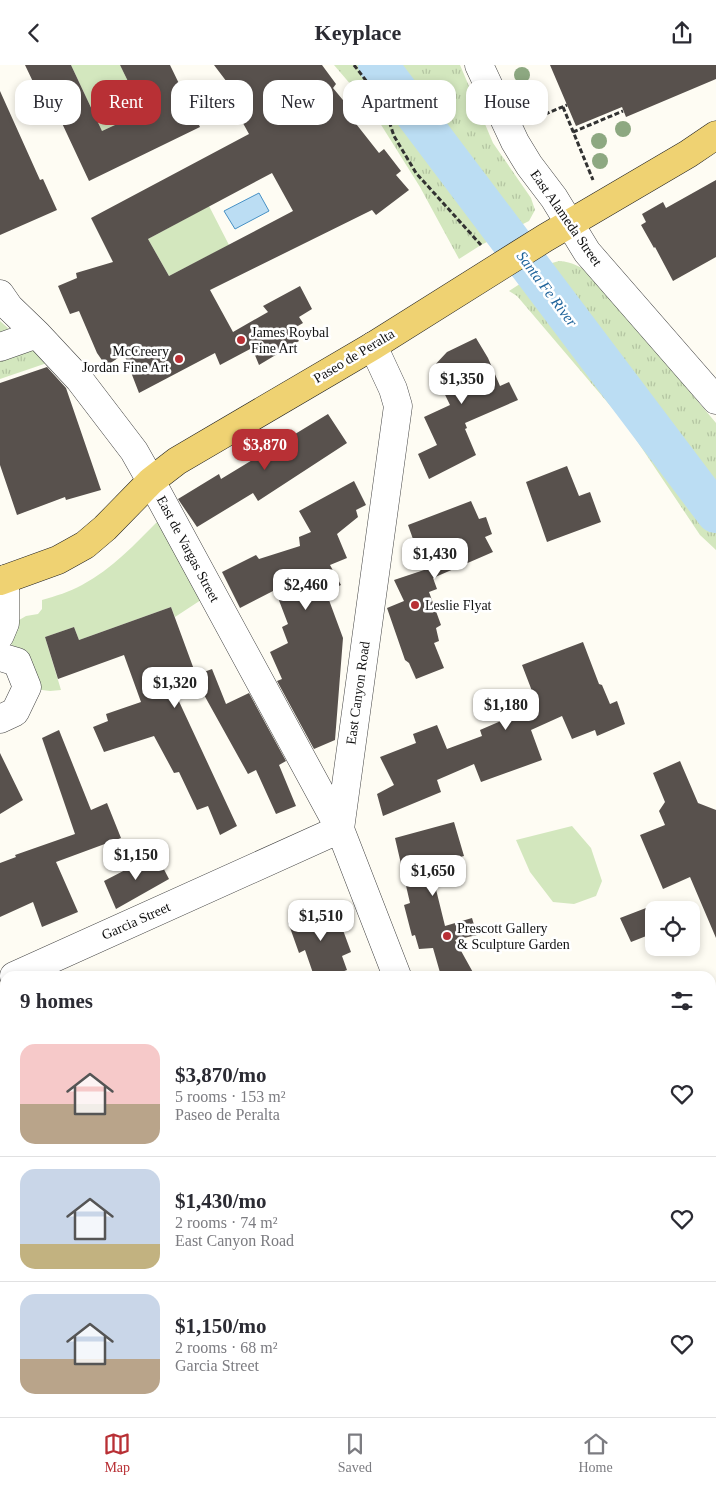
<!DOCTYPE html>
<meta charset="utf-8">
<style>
body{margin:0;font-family:Georgia,serif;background:#f2f2f3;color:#2b2b33;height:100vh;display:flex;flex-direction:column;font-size:19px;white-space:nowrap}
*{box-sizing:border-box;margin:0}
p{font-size:16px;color:#7c7c81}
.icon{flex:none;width:28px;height:28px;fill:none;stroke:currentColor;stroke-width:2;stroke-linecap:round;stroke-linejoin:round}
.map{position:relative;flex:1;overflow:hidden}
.drawer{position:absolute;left:0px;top:906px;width:716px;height:446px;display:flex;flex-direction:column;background:#fff;border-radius:15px 15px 0 0;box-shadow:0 2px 8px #0003}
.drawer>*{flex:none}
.guide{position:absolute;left:15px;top:15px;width:686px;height:45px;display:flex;gap:10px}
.controls{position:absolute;left:645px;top:836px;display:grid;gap:10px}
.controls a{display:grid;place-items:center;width:55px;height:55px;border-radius:10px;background:#fff;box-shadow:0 2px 8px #0003;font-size:25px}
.price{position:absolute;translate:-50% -42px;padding:0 11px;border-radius:10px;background:#fff;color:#222;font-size:16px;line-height:32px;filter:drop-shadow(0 1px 2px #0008)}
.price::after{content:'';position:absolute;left:50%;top:30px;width:15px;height:11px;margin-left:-8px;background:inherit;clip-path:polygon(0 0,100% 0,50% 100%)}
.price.current{background:#b83035;color:#fff}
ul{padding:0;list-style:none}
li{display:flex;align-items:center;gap:15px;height:125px;padding:0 20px}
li+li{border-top:1px solid #e1e1e2}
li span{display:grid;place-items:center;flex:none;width:140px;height:100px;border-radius:15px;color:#555}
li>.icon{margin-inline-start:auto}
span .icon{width:60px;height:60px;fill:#fffc;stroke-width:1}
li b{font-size:21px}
h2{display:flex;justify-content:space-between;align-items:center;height:60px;padding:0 20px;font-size:21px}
.pill{padding:0 18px;border-radius:15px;background:#fff;box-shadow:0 2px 8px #0003;font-size:18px;line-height:45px}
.pill.current{background:#b83035;color:#fff}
header{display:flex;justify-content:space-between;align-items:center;height:65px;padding:0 20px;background:#fff;font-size:22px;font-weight:700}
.menu{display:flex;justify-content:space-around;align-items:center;height:70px;border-top:1px solid #e1e1e2;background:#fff;font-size:14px;color:#7c7c81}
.menu a{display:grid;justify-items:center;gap:2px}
.menu .current{color:#b83035}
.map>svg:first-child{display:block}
.grass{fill:#d3e7be}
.park{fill:url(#park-tufts)}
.water{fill:#bbddf3;stroke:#4791c5}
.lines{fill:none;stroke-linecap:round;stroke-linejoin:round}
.river{stroke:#bbddf3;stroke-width:40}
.building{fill:#58514d;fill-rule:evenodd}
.minor-casing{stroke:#434343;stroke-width:29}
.major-casing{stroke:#212121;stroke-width:29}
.path{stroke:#323232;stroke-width:3;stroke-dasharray:5 2.5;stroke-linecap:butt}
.minor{stroke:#fff;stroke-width:28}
.major{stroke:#efd272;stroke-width:28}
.tree{fill:#8da881}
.poi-dot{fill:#b83035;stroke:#fff;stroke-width:2}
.labels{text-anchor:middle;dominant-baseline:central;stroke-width:5;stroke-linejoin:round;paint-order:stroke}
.street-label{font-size:14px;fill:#101010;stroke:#fff}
.poi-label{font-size:14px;fill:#101010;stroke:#fff;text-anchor:start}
.water-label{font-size:15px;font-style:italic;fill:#20649b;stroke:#fff}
</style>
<header><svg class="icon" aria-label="back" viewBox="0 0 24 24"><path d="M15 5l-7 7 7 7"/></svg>Keyplace<svg class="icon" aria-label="share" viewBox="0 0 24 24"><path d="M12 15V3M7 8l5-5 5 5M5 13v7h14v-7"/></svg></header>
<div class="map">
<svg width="716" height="1352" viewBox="0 0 716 1352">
<defs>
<pattern id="park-tufts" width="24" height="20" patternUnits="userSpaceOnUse" patternTransform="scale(1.25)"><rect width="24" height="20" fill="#d3e7be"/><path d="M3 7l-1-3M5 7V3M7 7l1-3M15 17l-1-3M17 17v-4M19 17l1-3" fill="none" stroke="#b4c5a2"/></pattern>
</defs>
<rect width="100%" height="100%" fill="#fefcf3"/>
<path class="grass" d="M71,0h49l23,47 -41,19z
M209,141l20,39 -60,31 -21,-37z
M159,455l45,78 -29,19 -4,-10 -92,33 -5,-13 -29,10 16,53 -11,1 -16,-2 -8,-30 -16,-16 4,-20 12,-7 12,-2 4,-5v-9c14,-4 27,-8 40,-15 30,-16 53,-41 77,-65z
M572,761l19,22 11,33 -6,15 -22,8 -21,-2 -23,-30 -14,-32z"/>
<path class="park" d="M334,0h126l33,78 38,55 4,12 -6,11 -48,24 -22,14 -39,-72 -57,-91 -5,-3z
M559,196c14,1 22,6 33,14l124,148v127l-16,-15 -75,-112 -108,-127 -8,-5 43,-28z
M0,256l47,42 -47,16z"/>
<path class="water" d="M259,128l10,18 -34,18 -11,-18z"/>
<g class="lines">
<path class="river" d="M378,0l338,448"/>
</g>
<path class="building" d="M25,0h46l31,66 41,-19 -23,-47h50l30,62 -111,54 -36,-77 -7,5z
M214,0h108l14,19 -3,4 24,29 -4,3 26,33 5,-4 17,22 -5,4 13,15 -33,25 -4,-5 -162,80 23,42 35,-20 -5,-6 37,-20 12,23 -13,8 4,6 -12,7 8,11 -40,24 -7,-17 -32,17 -5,-12 -76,40 -15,-39 -18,12 -9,-13 -18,-42 -9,3 -12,-28 19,-8 -1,-5 37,-11 -22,-44 158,-84 -20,-36 7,-4zM272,108l21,38 -124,65 -21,-37z
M550,0h166v14l-90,38 -4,-10 -46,19z
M0,26l40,89 3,-1 14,31 -57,25z
M716,115v77l-43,24 -18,-34 -1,1 -13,-23 5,-3 -4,-8 21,-12 3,6z
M476,273l12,20 12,28 9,-4 9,18 -53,23 2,5 -2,1 11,26 -47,24 -11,-25 19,-9 -13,-28 26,-12 -18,-37 15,-16z
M47,302l19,21 35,102 -35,10 -1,-3 -48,18 -17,-50v-82z
M328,349l19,29 -89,58 -5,-8 -56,34 -19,-28 41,-25 2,5z
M567,401l12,30 11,-4 11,30 -54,20 -21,-60z
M354,416l12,24 -10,5 2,7 -21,17 10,24 -17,7 11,20 -15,7 17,46 -8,102 -21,9 -37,-68 5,-2 -12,-27 18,-9 -6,-16 6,-3 -13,-34 -35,18 -18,-36 34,-17 3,4 41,-13 -1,-9 12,-5 -12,-21z
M471,436l8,18 7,-2 6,17 -7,3 8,15 -60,26 4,11 -8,3 12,33 -5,3 3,13 -5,2 10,25 -28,11 -7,-16 -4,-3 -18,-52 17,-7 -10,-21 30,-10 -16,-45z
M171,542l25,68 16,-6 14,35 23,-11 37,68 -7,4 17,41 -20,8 -20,-44 -8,4 -50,-90 -22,11 61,131 -17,9 -12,-29 -11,4 -18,-38 -5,1 -20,-37 -50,16 -11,-25 15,-6 -2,-7 35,-12 -17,-47 -66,24 -13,-42 29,-10 5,13z
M583,577l16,42 3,1 8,19 7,-3 8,23 -28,12 -2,-6 -23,9 -10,-23 -31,14 11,30 -61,22 -7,-18 -37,16 4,12 -58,24 -6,-22 17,-9 -14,-28 36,-14 -3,-9 24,-9 10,24 35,-13 -2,-6 44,-19 -5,-11 13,-9 -10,-26z
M59,665l32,80 16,-7 14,35 -65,24 22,50 -36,15 -9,-25 -33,15v-54l16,-6 -1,-2 60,-21 -33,-96z
M0,688l23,47 -23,14z
M680,696l18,42 18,7v128l-26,-61 -27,12 -23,-54 25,-10 -6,-14 6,-9 -12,-29z
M454,757l10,34 -34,9 15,61 27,-8 5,17 -22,5 20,36h-34l-8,-28 -14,1 -4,-14 -3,1 -8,-31 6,-2 -15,-65z
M156,789l13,25 -53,30 -12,-28z
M323,843l3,7 10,-4 15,41 -9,4 5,14 -16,6h-17l-9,-26 -6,3 -11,-31z
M646,843l8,25 -23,9 -11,-24z"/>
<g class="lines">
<defs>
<path id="minor" d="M479,0l36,77 14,23 25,33 33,54 129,148
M0,229l9,13 28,27 42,45 55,72 17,30 189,348 57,147
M0,282l37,-13
M0,570l5,-12v-44
M0,592l17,5 10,25 -12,25 -15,7
M340,764l58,-423 -5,-17 -20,-43
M14,911l326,-147
M711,1034l5,-2
M296,1348l1,4
M490,1348l2,4
M3,1352l10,-4"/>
<path id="major" d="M0,516l58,-21 27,-15 20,-17 46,-47 26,-20 196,-115 172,-108 143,-84 28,-19"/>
</defs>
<use href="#minor" class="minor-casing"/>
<use href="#major" class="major-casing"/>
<path class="path" d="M354,0l17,22 16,28 7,21 22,37 65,72
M563,42l30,73
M531,55l36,-15
M573,67l50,-21"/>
<use href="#minor" class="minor"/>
<use href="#major" class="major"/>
</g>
<g class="tree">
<circle cx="522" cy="10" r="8"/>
<circle cx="535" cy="36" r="8"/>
<circle cx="623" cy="64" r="8"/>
<circle cx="599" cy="76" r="8"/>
<circle cx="600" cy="96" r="8"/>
</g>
<g class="poi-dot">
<circle cx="241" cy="275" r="5"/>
<circle cx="179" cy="294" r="5"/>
<circle cx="415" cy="540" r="5"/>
<circle cx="447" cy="871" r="5"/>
</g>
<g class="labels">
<g class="street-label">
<text transform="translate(566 153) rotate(55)">East Alameda Street</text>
<text transform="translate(354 291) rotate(-31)">Paseo de Peralta</text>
<text transform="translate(188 484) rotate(62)">East de Vargas Street</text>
<text transform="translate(358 628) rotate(-82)">East Canyon Road</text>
<text transform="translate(136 856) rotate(-24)">Garcia Street</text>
</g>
<g class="poi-label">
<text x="251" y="267">James Roybal<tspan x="251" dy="16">Fine Art</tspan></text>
<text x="169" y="286" text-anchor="end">McCreery<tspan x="169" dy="16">Jordan Fine Art</tspan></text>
<text x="425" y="540">Leslie Flyat</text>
<text x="457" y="863">Prescott Gallery<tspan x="457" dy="16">&amp; Sculpture Garden</tspan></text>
</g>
<g class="water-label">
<text transform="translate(547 224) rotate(53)">Santa Fe River</text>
</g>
</g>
</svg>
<div class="controls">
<a><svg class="icon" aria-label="locate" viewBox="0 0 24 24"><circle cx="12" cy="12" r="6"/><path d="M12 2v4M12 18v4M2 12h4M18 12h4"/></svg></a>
</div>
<b class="price" style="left:462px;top:340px">$1,350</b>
<b class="price current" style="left:265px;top:406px">$3,870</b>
<b class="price" style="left:435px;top:515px">$1,430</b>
<b class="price" style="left:306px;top:546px">$2,460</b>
<b class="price" style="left:175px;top:644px">$1,320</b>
<b class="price" style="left:506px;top:666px">$1,180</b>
<b class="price" style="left:136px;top:816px">$1,150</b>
<b class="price" style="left:433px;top:832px">$1,650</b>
<b class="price" style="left:321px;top:877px">$1,510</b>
<div class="guide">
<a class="pill">Buy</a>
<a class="pill current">Rent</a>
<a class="pill">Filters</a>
<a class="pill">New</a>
<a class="pill">Apartment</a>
<a class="pill">House</a>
</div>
<section class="drawer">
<h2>9 homes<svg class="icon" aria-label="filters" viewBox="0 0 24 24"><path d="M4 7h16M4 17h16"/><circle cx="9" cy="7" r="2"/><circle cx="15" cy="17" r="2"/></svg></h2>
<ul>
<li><span style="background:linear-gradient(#f6c9c9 60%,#b9a48a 0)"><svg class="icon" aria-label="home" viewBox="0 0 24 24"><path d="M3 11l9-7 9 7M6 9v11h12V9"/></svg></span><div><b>$3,870/mo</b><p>5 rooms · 153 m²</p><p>Paseo de Peralta</p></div><svg class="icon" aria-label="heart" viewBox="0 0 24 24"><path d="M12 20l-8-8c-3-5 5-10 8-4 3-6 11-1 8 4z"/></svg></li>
<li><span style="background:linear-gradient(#c9d6e8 75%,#c2b280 0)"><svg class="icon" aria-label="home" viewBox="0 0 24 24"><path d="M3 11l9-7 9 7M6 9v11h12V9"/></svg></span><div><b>$1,430/mo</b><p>2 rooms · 74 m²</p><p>East Canyon Road</p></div><svg class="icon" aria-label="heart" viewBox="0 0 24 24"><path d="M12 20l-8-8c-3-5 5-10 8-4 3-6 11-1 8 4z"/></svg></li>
<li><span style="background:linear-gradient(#c9d6e8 65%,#b9a48a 0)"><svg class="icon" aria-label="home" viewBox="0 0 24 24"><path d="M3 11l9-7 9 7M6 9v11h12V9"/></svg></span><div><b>$1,150/mo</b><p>2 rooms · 68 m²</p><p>Garcia Street</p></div><svg class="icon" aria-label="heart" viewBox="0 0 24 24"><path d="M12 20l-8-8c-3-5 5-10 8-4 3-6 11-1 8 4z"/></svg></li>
</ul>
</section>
</div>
<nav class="menu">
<a class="current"><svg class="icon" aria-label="map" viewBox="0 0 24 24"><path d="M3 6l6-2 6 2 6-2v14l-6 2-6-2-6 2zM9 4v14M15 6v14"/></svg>Map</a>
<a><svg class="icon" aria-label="saved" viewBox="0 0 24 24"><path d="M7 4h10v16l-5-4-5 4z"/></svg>Saved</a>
<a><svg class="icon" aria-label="home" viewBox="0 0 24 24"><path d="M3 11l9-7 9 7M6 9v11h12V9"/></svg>Home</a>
</nav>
